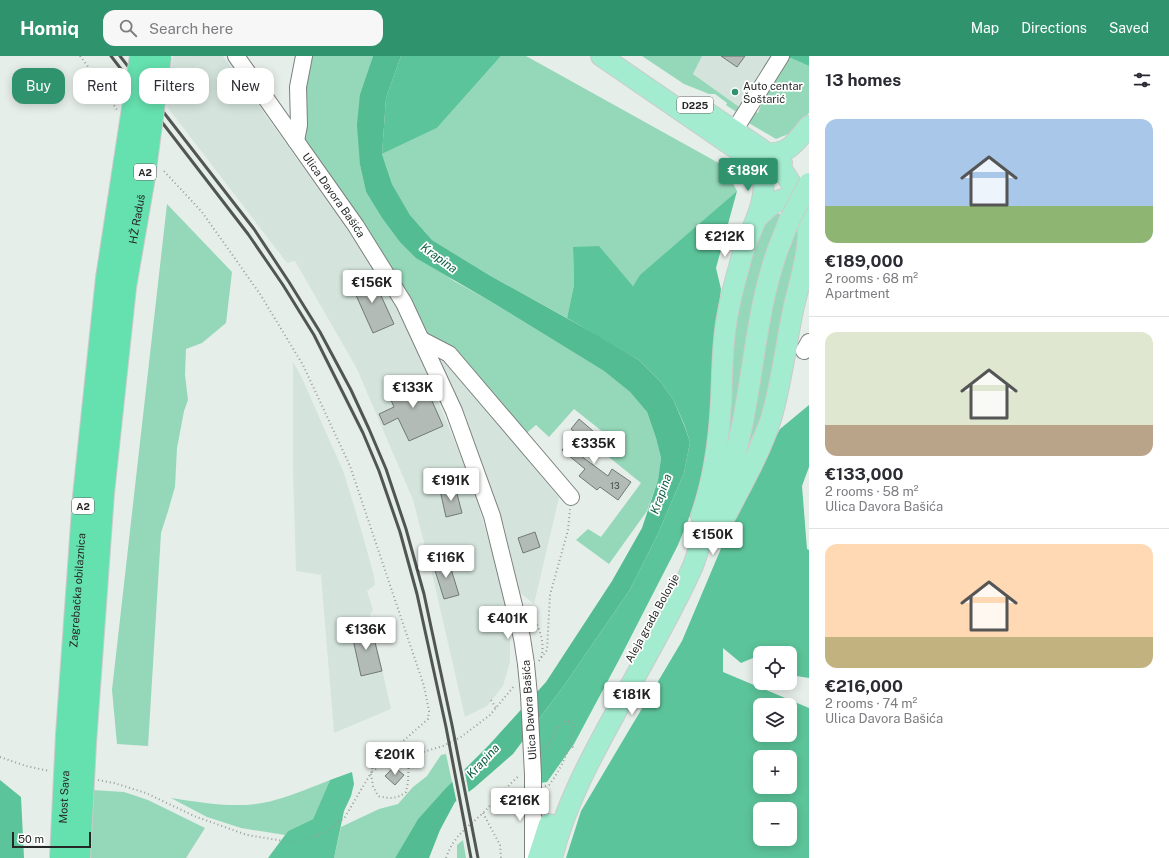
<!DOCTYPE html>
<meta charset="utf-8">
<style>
body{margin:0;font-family:"Public Sans",sans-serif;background:#f7f7f7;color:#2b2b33;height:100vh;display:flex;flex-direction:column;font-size:15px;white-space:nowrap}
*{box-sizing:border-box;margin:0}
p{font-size:13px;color:#7c7c81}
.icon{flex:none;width:22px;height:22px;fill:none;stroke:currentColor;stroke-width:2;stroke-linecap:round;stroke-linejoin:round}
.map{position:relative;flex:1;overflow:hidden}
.panel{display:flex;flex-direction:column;background:#fff;width:360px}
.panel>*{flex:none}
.guide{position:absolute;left:12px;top:12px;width:380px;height:36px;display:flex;gap:8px}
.tools{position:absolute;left:753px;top:590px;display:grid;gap:8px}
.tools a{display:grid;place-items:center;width:44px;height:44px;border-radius:8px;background:#fff;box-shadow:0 2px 10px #0003;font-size:20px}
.scale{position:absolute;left:12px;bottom:10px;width:79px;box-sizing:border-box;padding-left:4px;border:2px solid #252826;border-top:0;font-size:11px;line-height:14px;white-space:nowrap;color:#252826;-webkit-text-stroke:3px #fff;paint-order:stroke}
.price{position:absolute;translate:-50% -34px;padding:0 9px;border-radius:4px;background:#fff;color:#222;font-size:13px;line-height:26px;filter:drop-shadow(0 1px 2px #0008)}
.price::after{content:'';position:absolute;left:50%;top:24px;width:12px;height:9px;margin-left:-6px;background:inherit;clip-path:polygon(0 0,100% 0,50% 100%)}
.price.selected{background:#2f936e;color:#fff}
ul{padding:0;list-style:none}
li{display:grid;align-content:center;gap:8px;height:212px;padding:0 16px}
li+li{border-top:1px solid #e1e1e2}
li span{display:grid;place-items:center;height:124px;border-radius:12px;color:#555}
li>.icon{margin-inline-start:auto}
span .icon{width:72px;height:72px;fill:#fffc;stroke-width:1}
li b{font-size:17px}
h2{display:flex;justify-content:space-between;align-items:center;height:48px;padding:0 16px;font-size:17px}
.chip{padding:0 14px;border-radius:12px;background:#fff;box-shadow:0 2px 10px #0003;font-size:14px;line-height:36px}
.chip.selected{background:#2f936e;color:#fff}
header{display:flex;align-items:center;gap:24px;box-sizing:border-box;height:56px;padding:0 20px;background:#2f936e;color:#fff}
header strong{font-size:19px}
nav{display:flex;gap:22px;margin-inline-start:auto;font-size:14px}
.search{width:280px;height:36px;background:#f7f7f7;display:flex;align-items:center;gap:10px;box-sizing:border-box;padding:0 14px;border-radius:12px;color:#7c7c81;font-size:15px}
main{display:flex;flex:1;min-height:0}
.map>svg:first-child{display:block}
.built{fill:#d4e4dc}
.green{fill:#95d7b9}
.forest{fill:#5cc49a;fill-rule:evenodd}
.water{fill:#53bc92}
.pier{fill:#e6eeea}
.building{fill:#b3bbb7;stroke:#727975}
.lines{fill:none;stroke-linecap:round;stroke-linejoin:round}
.minor-casing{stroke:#7b827e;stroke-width:18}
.major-casing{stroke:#cbcbcb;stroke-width:22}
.highway-casing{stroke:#cbcbcb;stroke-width:24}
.path{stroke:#989e9a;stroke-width:2;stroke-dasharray:1 3;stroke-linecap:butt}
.minor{stroke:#fff;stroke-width:16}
.major{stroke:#a3eccf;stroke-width:20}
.highway{stroke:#65e0af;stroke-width:22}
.rail{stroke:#515653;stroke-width:3}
.minor-bridge-casing{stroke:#7b827e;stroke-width:18;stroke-linecap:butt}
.major-bridge-casing{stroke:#cbcbcb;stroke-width:22;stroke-linecap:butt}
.highway-bridge-casing{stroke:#cbcbcb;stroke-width:24;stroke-linecap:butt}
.minor-bridge{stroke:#fff;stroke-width:16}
.major-bridge{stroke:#a3eccf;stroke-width:20}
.highway-bridge{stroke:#65e0af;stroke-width:22}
.poi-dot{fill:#2f936e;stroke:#fff;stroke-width:1.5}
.labels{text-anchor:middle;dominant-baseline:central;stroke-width:3.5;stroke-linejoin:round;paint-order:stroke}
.number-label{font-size:9px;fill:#484d4a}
.shield{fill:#fff;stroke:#666867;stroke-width:1}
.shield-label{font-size:10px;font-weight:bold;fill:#252826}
.poi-label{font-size:11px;fill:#252826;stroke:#fff;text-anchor:start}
.street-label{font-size:11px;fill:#252826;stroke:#fff}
.water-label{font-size:12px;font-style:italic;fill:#0e6145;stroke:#fff}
</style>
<header>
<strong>Homiq</strong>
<div class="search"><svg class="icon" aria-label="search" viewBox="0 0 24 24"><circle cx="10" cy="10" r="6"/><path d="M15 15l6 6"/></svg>Search here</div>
<nav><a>Map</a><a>Directions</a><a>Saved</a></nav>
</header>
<main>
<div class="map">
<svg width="809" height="802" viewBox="0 0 809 802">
<rect width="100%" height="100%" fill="#e6eeea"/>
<path class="built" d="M173,0h50l62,86 98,138 22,41 61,148 13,38 25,87 6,36v32l-7,24 -16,20 -22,11 -34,-148 -18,-69 -56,-131 -62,-108 -8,2 -122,-159z
M702,0h73l-33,53 -49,-35z
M446,303l113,139 -25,106 -15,-12 -15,-66 -42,-115 -21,-49z
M293,306l9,16 42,95 17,56 13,47 1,9 -8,6 6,19 -3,5 21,94 -57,24 -13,-158 -25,-4 -3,-100z"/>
<path class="green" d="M307,0h66l-13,38v71l6,27 16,26 17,23 55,40 36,20 114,70 26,21 17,20 9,26 5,20 -3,22 -11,31 -38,53 -33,-24 12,-11 13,8 40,-54 -47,-38 9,-13 -29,-23 -25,28 -13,-12 -14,12 -93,-102 -37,-67 -91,-127z
M501,0h25l198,110 13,25 -96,84 -8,11 -34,-39h-26l1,38 -7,33 -78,-43 -57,-35 -22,-25 -18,-31 -10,-30 55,-26z
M642,0h60l-9,18 49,35 -4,4 -12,-8 1,-2 -12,-9h-6l-25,-10z
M786,0l23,10v47l-18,20 -15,6 -29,-17 5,-11 6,2 5,-13 1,-8z
M167,148l65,68 -6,51 -24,20 -16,6 -1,26 3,25 -4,11 -7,37 -2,39 -7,24 -7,22 -13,213 -31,-2 -5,-54z
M774,155l7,4 -15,37h1l-42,208 7,-131 25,-96z
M798,168l2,10 -35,174 -25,57 33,-180z
M446,698l6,28 -34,37 -23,39h-61l7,-31 38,-18 19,-5 15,-17 14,-11 14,-21z
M330,724l-17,39 -25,12 -3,4 -44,-7 -34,-11 -36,-19c34,5 70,12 104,2 19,-5 37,-13 55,-20z
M92,734l32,2 24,8 57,28 -19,30h-97z
M463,784l3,18h-9v-13z"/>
<path class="forest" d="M401,0h100l-64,72 -55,26 4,-56z
M786,0h23v10z
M737,135l-21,77 5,21 -6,52 -5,96 -5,29 -12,42 -15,37 -58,113 -46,86 -27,38 -7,1 -3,-61 26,-35 66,-96 27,-53 28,-65 6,-31 -6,-18 -10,-23 -14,-20 -21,-21 -72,-42 7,-33 -1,-38 26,-1 34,40 7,-11z
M809,349v62l-7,19 5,63 2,1v128l-19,-3v-22h-30v2l-19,8 -18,-15v24l86,36v150h-243l15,-47 101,-170 59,-140 39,-72zM760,649h30v30h-30zM760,701h30v30h-30zM760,753h30v30h-30z
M352,716l2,12 -3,12 -7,15 -10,47h-66l20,-27 25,-12 17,-39z
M0,724l21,17 3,61h-24z"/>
<path class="water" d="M373,0h28l-15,42 -4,56 10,30 18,31 22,25 57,35 108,60 42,25 21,21 14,20 10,24 6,17 -6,31 -28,65 -27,53 -66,96 -50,67 -39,34 -19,14 -15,28 -11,28h-34l23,-39 28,-31 43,-43 57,-63 66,-101 30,-53 16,-48 3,-22 -5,-20 -9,-26 -17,-20 -26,-21 -114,-70 -74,-43 -17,-17 -17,-23 -16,-26 -6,-27 -3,-40 3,-31z"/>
<path class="pier" d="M464,711l5,27 -12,10 -5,-24z"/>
<path class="building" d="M721,0h24l-8,11z
M371,218l23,50 -21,9 -22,-49z
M421,320l22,50 -34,15 -11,-23 -14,7 -5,-11 15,-7 -7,-16z
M579,363l14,12 -14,18 5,4 -3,3 27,20 4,-7 19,13 -13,18 -18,-13 -3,3 -18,-14 6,-7 -23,-19 14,-17 -5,-4z
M455,430l7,27 -16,4 -6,-27z
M535,476l5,15 -17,6 -5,-15z
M448,503l11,36 -15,4 -11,-35z
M371,570l11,45 -21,5 -10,-46z
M394,711l10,8 -9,10 -10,-9z"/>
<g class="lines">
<defs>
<g id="minor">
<path id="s1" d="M236,0l120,170 48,77 50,108 38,105 30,122 4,26"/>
<path d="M734,75l47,-75"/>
<path d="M296,85l3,-16 -1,-38 6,-31"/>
<path d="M422,284l27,14 122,143"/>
<path d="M804,295l5,-9"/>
<path d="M533,719v83"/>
</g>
<path id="major" d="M601,0l169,116
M708,57l74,50
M768,97c21,2 29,-13 41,-27
M758,161c18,-19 26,-21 51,-18
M726,459c16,-31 34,-62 45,-96 11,-37 15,-76 23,-113 5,-21 15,-53 14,-74 -4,-30 -18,-53 -36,-76
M701,460c13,-37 18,-75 20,-114 1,-20 1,-40 3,-61 2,-25 8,-50 15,-74 3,-13 7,-26 13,-38 9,-21 16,-40 8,-64
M538,802l11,-34
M552,802c16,-65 51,-121 82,-179 20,-36 41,-73 58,-111 5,-11 7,-23 12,-34 6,-15 15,-29 20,-45 30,-77 26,-163 54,-240"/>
<g id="highway">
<path id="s2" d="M67,679l17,-239 23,-218"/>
<path d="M85,687l18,-250 22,-206"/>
</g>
</defs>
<use href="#minor" class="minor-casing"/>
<use href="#major" class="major-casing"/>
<use href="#highway" class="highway-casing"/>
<path class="path" d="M80,0l13,17 24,37
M529,555c9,12 17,32 12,46
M539,605l8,-11 3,-55 18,-65 2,-21
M491,644l5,8
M569,689l7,4
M0,701l26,9 23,5
M372,716l11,-8 60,-18 18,-9 29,-22 25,-30
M371,718l2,12 5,10c12,3 19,3 28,-4l2,-10 1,-26
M98,724l16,3 32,10 48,23 53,19 43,7 22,-4 18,-9 15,-12 26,-44 4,-13 7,-7 20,-11 26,-23 1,-8 -5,-25 -74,-220 -47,-101 -43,-71 -58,-82 -40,-43
M545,730l4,-1c13,-17 22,-38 25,-60l-4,-3 -4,-1 -8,6 -13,23
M483,757l17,32 1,13
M446,802c8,-23 20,-29 37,-45 12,-12 23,-26 37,-38"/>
<use href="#minor" class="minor"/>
<use href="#major" class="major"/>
<use href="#highway" class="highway"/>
<path class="rail" d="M111,0l137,178 35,51 31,50 49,98 16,38 21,61 17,62 29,133 25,131
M120,0l134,173 35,53 31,50 31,58 18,39 17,40 20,60 18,65 28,131 26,133"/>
<defs>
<path id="minor-bridge" d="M526,608l3,31 4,80"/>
<path id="major-bridge" d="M778,193l11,-28 20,-38"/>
<g id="highway-bridge">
<path d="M107,222l34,-222"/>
<path id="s3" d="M125,231l19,-110 16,-121"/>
<path id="s4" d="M61,802l6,-123"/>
<path d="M79,802l6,-115"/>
</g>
</defs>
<use href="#minor-bridge" class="minor-bridge-casing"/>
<use href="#major-bridge" class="major-bridge-casing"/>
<use href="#highway-bridge" class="highway-bridge-casing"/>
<use href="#minor-bridge" class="minor-bridge"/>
<use href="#major-bridge" class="major-bridge"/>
<use href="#highway-bridge" class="highway-bridge"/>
</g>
<circle class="poi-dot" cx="735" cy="36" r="4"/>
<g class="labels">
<g class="number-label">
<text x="615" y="429">13</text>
</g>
<g class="shield">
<rect x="677" y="41" width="36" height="16" rx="3"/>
<rect x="134" y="108" width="22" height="16" rx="3"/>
<rect x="72" y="442" width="22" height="16" rx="3"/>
</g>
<g class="shield-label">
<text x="695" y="49">D225</text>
<text x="145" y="116">A2</text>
<text x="83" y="450">A2</text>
</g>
<g class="poi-label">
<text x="743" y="30">Auto centar<tspan x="743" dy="13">Šoštarić</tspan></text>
</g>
<g class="street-label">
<text stroke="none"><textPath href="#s1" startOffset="170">Ulica Davora Bašića</textPath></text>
<text stroke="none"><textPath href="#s3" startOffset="69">HŽ Raduš</textPath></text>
<text stroke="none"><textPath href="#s2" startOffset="145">Zagrebačka obilaznica</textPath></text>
<text transform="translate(652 562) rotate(-61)">Aleja grada Bolonje</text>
<text transform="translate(529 654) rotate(-94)">Ulica Davora Bašića</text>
<text stroke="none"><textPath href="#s4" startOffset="61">Most Sava</textPath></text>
</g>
<g class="water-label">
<text transform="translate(439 202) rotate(36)">Krapina</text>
<text transform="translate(661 438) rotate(-70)">Krapina</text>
<text transform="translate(483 705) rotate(-47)">Krapina</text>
</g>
</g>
</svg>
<div class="tools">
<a><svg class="icon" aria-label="locate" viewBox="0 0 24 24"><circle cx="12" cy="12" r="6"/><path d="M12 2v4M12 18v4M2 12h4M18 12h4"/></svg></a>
<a><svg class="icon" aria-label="layers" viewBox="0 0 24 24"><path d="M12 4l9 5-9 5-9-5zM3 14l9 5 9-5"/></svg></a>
<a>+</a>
<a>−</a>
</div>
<div class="scale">50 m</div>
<b class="price selected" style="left:748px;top:136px">€189K</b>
<b class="price" style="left:725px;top:202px">€212K</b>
<b class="price" style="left:372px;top:248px">€156K</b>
<b class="price" style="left:413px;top:353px">€133K</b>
<b class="price" style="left:594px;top:409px">€335K</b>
<b class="price" style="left:451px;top:446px">€191K</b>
<b class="price" style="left:713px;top:500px">€150K</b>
<b class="price" style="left:446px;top:523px">€116K</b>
<b class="price" style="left:508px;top:584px">€401K</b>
<b class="price" style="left:366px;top:595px">€136K</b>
<b class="price" style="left:632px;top:660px">€181K</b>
<b class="price" style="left:395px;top:720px">€201K</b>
<b class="price" style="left:520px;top:766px">€216K</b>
<div class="guide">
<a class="chip selected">Buy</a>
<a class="chip">Rent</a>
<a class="chip">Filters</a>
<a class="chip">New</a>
</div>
</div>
<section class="panel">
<h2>13 homes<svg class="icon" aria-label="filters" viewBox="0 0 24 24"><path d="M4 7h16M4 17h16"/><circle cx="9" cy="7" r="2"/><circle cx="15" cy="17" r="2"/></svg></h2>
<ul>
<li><span style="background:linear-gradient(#a9c7e8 70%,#8fb573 0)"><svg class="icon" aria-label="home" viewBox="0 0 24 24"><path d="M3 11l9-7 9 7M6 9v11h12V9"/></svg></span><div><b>€189,000</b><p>2 rooms · 68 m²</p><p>Apartment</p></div></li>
<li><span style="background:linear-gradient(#dfe7d0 75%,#b9a48a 0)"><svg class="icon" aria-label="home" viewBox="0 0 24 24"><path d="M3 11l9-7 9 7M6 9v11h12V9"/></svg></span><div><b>€133,000</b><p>2 rooms · 58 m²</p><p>Ulica Davora Bašića</p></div></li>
<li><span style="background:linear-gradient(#ffd9b3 75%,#c2b280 0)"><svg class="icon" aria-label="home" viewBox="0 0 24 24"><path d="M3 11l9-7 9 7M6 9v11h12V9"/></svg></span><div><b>€216,000</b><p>2 rooms · 74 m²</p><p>Ulica Davora Bašića</p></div></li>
</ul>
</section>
</main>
